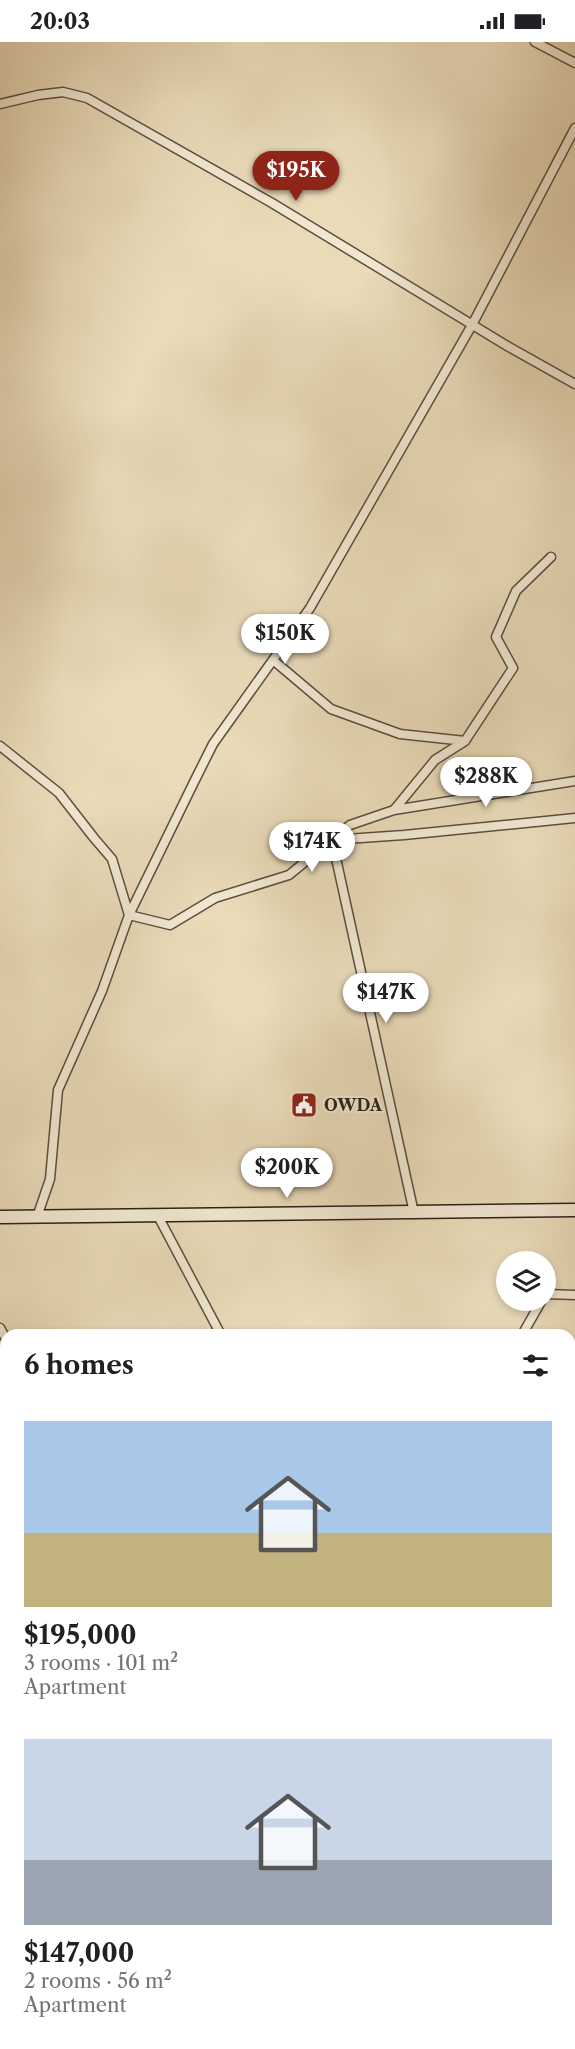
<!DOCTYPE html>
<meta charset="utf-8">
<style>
body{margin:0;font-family:"Libre Caslon Text",serif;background:#f6f6f6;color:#202124;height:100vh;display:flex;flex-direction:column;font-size:22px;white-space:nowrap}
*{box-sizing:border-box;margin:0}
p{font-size:20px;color:#757577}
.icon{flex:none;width:33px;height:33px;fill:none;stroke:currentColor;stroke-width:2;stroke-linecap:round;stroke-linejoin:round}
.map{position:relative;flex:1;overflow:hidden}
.panel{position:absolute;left:0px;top:1287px;width:576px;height:720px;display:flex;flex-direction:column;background:#fff;border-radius:18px 18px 0 0;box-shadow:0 3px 9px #0003}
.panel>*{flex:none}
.fabs{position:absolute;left:496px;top:1209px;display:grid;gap:12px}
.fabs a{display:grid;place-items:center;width:60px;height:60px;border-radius:50%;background:#fff;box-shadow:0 3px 9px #0003;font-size:30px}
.price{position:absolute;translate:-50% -51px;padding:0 14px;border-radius:21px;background:#fff;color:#222;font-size:20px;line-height:39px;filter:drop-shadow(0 2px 3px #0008)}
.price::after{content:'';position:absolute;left:50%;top:36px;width:18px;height:14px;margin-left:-9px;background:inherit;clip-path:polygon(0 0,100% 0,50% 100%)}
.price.on{background:#8f2418;color:#fff}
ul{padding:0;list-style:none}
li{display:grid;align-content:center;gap:12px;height:318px;padding:0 24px}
li span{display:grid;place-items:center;height:186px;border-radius:0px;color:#555}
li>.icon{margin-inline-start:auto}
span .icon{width:108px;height:108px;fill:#fffc;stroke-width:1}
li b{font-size:26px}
h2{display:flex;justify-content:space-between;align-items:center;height:72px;padding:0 24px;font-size:26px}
.status{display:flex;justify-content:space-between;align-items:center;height:42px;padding:0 30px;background:#fff;direction:ltr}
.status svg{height:16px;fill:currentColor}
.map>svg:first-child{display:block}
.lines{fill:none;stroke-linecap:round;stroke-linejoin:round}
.street-casing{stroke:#5a4f3f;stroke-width:11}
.secondary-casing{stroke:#2b2117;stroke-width:15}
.street{stroke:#f1e7d1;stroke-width:8}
.secondary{stroke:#f1e7d1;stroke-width:12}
.labels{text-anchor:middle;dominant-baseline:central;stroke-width:4.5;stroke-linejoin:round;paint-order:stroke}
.poi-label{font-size:16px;font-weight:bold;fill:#2b2117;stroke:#f1e7d1;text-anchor:start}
</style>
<div class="status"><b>20:03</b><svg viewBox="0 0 49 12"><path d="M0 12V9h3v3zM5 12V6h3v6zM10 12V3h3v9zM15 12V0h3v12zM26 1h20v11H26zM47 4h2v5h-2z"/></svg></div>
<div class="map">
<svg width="575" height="2007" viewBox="0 0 575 2007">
<rect width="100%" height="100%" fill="#e9dab8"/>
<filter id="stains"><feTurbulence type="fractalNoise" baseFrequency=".00333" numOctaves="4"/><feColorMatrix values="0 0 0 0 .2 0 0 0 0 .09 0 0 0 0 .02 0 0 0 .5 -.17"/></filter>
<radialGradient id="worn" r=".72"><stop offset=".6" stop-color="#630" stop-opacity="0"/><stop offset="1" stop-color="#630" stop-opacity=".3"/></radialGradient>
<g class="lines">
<defs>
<path id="street" d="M535,0l40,21
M0,62l38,-9 25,-3 24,6 185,105 237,144 66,37
M273,618l58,49 69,25 65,7
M0,704l59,47 35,45 18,21 17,56 41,10 45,-27 74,-23 61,-50 44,-15 41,-50 30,-19 48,-73 -17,-31 20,-46 35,-34
M394,768l181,-29
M414,1171l-82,-373 72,-5 171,-17
M158,1174l63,119
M37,1175l13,-38 8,-89 44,-99 27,-76 65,-133 19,-38 97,-136 162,-283 103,-197
M546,1252l29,1
M0,1286l6,11
M522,1293l20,-35
M570,1393l5,-5
M0,1429l6,8
M0,1557l6,10
M570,1597l5,5
M0,1599l6,-5
M570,1677l5,-2
M0,1733l6,12
M0,1756l6,-3
M570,1787l5,-3
M0,1857l6,-2
M570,1884l5,-3
M0,1946l6,-2
M253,2001l4,6
M510,2001l4,6
M18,2007l6,-6
M98,2007l13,-6
M365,2007l4,-6"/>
<path id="secondary" d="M0,1175l575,-7"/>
</defs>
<use href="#street" class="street-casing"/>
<use href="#secondary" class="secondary-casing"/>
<use href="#street" class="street"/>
<use href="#secondary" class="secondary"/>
</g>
<defs>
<symbol id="civic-square" viewBox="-11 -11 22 22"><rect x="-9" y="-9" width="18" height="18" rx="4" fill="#8f2418" stroke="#f1e7d1"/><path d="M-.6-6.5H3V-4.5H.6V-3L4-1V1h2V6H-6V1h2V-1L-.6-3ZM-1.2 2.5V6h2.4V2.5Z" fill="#fff"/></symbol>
</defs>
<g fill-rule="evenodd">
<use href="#civic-square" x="289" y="1048" width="30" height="30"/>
</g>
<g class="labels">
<g class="poi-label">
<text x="324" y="1063">OWDA</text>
</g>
</g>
<rect width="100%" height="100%" filter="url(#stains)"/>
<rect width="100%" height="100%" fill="url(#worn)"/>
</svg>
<div class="fabs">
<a><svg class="icon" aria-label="layers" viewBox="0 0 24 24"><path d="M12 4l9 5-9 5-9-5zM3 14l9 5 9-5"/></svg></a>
</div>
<b class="price on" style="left:296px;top:160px">$195K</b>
<b class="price" style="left:285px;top:623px">$150K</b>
<b class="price" style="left:486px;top:766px">$288K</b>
<b class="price" style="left:312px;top:831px">$174K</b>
<b class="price" style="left:386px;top:982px">$147K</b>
<b class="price" style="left:287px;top:1157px">$200K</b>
<section class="panel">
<h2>6 homes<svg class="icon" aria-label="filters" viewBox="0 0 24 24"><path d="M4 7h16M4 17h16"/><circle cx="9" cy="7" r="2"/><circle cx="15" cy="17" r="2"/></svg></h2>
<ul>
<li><span style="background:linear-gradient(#a9c7e8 60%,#c2b280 0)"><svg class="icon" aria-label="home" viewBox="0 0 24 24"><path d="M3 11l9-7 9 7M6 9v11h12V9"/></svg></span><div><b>$195,000</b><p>3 rooms · 101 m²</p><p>Apartment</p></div></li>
<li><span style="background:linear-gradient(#c9d6e8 65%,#9aa5b1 0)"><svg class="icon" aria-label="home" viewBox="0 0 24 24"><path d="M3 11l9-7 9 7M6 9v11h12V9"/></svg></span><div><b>$147,000</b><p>2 rooms · 56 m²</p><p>Apartment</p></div></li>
</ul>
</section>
</div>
